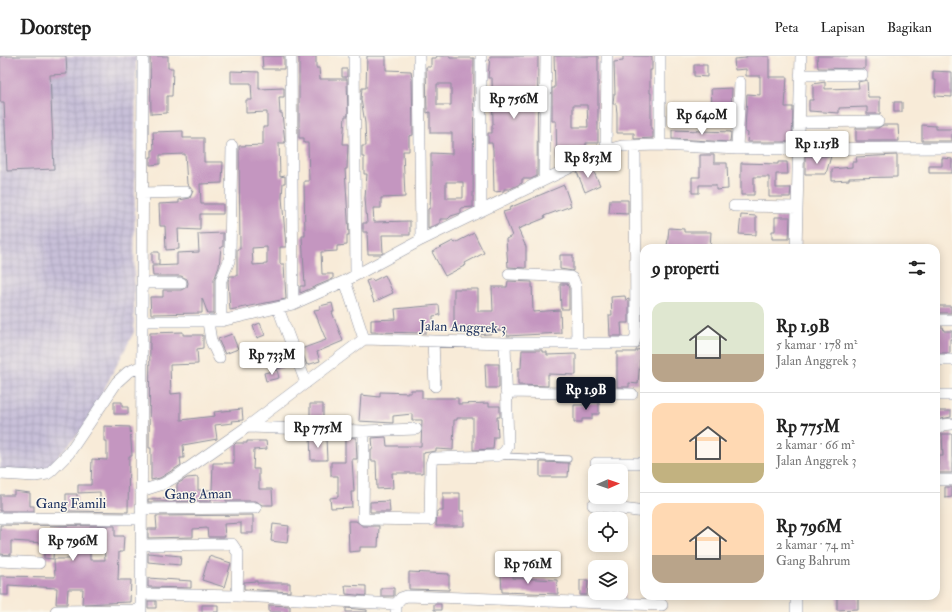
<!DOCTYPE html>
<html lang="id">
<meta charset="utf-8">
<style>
body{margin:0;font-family:"IM FELL Double Pica",serif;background:#f2f2f2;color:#222;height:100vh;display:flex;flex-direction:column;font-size:15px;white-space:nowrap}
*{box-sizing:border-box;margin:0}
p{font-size:13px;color:#767676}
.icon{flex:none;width:22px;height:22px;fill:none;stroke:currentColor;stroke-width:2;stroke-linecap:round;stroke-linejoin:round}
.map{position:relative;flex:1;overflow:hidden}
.drawer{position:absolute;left:640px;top:188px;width:300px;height:356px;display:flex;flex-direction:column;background:#fff;border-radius:12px;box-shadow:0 2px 10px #0003}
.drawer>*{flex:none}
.needle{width:26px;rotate:88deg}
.fabs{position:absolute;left:588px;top:408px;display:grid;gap:8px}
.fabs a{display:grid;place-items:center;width:40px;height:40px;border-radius:8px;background:#fff;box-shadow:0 2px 10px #0003;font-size:20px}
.price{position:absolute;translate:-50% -34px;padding:0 9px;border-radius:4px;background:#fff;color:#222;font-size:13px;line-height:26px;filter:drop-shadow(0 1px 2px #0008)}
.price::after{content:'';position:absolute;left:50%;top:24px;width:12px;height:9px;margin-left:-6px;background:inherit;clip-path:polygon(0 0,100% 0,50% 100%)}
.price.on{background:#111827;color:#fff}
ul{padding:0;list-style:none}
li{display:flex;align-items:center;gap:12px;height:100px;padding:0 12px}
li+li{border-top:1px solid #e0e0e0}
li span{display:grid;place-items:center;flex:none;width:112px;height:80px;border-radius:12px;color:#555}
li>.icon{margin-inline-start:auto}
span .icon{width:48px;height:48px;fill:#fffc;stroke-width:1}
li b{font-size:17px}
h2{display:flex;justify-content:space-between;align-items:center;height:48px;padding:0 12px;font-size:17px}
header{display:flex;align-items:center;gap:24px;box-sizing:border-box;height:56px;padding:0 20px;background:#fff;border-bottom:1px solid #e0e0e0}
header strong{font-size:19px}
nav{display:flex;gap:22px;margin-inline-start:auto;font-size:14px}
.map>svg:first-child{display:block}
.industrial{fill:url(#industrial-grid)}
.building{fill:#c496c0;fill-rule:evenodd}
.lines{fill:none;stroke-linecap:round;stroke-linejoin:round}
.service-casing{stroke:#8a8d9b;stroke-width:7}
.minor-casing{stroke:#8a8d9b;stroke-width:12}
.service{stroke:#fff;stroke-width:5.5}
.minor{stroke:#fff;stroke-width:11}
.labels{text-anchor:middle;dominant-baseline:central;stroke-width:3;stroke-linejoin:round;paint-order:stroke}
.street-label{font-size:14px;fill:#1b2f5e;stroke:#fbf7ec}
</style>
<header>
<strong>Doorstep</strong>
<nav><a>Peta</a><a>Lapisan</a><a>Bagikan</a></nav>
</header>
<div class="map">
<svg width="952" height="556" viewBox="0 0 952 556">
<defs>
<pattern id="industrial-grid" width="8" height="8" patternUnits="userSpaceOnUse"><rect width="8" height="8" fill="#c8c0d8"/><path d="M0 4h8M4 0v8" fill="none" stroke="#aba5bc"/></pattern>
</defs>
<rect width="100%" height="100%" fill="#fbf7ec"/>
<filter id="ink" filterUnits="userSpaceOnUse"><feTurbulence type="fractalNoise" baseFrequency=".025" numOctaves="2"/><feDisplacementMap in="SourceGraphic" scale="8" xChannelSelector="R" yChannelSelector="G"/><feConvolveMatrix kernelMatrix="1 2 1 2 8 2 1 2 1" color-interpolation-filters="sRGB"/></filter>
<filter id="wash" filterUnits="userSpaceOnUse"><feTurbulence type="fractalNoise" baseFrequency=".012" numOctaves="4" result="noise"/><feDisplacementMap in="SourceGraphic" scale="16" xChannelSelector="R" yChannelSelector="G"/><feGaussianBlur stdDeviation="0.9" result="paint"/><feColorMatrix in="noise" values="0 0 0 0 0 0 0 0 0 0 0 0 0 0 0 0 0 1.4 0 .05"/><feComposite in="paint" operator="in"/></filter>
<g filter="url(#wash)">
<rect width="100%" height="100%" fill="#f8ebd8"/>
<path class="industrial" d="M0,0h136l-2,276 -50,96 -40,44 -44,-2z"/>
<g id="blocks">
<path class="building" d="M0,0h66l1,18 -17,1 4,94 -47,2 -3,-69h-4z
M150,0h18v12h5l-1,28h-5v17l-16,1z
M262,0h22v13h-21z
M299,0h17v12h3l1,11h27l1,37h-3l-2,28h5l-1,25h-2l4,66h-2v10l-10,1v5l-16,1 1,22h11v5l-33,14v-7h5l-3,-50h3l-1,-55h5l-1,-38h-4v-5h-5z
M367,0h19v14l25,1 1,8 1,56 -4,1v15h-6l2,46 -24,1v10h-8l1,14 36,-1v14h-28l1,18 -2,1h-13l-1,-22h-4v-9h4l-2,-25 2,-24h-3v-17h-2v-11h4l-1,-23 -4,-24 1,-11h4z
M437,0h13v2h24l-1,149 -12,1v5l-10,3 -3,3h-8v4l-12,6v-20l2,-1 1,-28v-27l21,1v-21h-22v-21l-3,1 -1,-46h5v-9h5zM437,28h14v21h-14zM446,126h17v16h-17z
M490,0h48l-1,120 -6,3h-9v4l-12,6h-6v2l-10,1 -1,-42 -1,-7h-4v-10h4v-8h1l-1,-47h-4z
M554,0h44v87h-12v5h-10v9l-7,3h-12l-1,-39h-4v-33h3zM573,49h14l1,22h-15z
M623,0h29v14h-2v23h1v36h2v9l-19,1v-6h-17v-20l-1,-9h-3l1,-10h1l-1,-32 9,-1z
M746,0h23v21h18l-2,30h8l-1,35h-45l1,-9 -3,-1 2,-38 13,1v-19h-14v-7l-11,1 -1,-11 12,-1z
M817,0h48v13l-47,-1z
M694,9h13v12l-13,-1z
M342,13h5v8h-5z
M231,15l28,1v17l25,-1v9h-5l1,16h2l3,30h-6l1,34 5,-1v7h-2l-1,14 4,50h-6v17h4l2,35 -56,11 -2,-29 2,-5h7v-27h3l-1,-103 24,-1v-18h4v-15l-21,1v-13h6l-1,-17h-20zM267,191v17l-14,1 -1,-17z
M933,15l19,1v25l-17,-1 1,-16h-3z
M867,24l1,17h12v17h-13v-7l-28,1v5l-30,-2v-11h4v-16l12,-2v7l34,-1 -1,-6z
M732,32l-1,29 -25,1 -1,-12 7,-1 -1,-16z
M894,46h8v10h-8z
M883,69h15l1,16h-43v-13h22z
M922,69l14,1v3h16v12h-30z
M672,74l59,2 -1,10 -58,-3z
M183,75v7h21v24h19l-1,21 -22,1 1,20h22v10h-23v16l-22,-1 1,20 -13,1 -1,-24h-5l-1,-22 20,-1v-3l11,-2 3,-7 -6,-7 -2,-30 -25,1v9l-10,1v-8h2v-7h2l-1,-18z
M700,99h14v8h13l1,26 -12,1v-5h-17v8h-7v-16h8z
M897,99v22l-48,1v2l-17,1v-12l20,-2v-5h5l-1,-5z
M805,100h26l-5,18h-21z
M942,102l10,1v14h-23v-7h13z
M778,106h9l1,12h-12v14h15l-1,9h-21v-20h-15v18h-13v-32l37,1z
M591,110l9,19 -15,7 -8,-20z
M564,129l7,21 -27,10 1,2 -27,11 8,18v21l-18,-1 -2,-28 6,-3 -9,-24 7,-2 -1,-2z
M610,144h18v14l-19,-1z
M741,159l15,1v19l-17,-1z
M775,161h15l-1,22h-17v-8h3z
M669,172l15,1v3h27l-1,16 -43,-1z
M223,177v14h-2l-2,20 -5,13v34h-6l-6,-16v15l-51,1 -1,-17h13v-7h18l6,-3 1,-4 -1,-4 -6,-3h-28l-1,-10 25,-1v-12l22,-1 -1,-18z
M474,177l10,20 -19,10 1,2 -21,11 -13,-24 21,-11 2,2z
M152,196h7v12h-7z
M560,199h13v16l-13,-2z
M385,219l8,18 -19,9 -8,-21 6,-2 1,2z
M508,225l24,1 1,30 27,-2 1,23 -54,3v-6l-16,1v3l-18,1v-5h-19v-41h24v22h15l-1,-24h15z
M560,228h7l2,4v21h-8z
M625,240l1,4 3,-1v24h-8l1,13h-12l-1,-21h3l-1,-18z
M332,247l2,9h-2l11,29 -26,11 3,9 -13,4 -6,-16 25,-9 -12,-30 6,-1v-3z
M439,249l1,10 -7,1v13h-7v4l-55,-1v-12l25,-1 -1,-10z
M936,250h15v7h-15z
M260,267l5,12 -8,3 -4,-12z
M936,271h7l1,4h8v8h-2v14h-14z
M183,276v3h20v13l-6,1 1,15 -28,1 1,29 10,-1v27l34,-4 -1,-4 28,-3 1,11 -11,1 1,2 -18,2 2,14 -34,6 1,13h-4l1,7 -21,13 -9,2v-32h-2l1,-115z
M232,278l6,15 -13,5 -7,-15z
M644,293v11h-4l-2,24 -9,-1v4h-12v-35h19v-2z
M522,294h20v2h5v3l29,-1v21l-28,-1v12l-30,-1v-17h3z
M286,297l3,13 -16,4 -3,-13z
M485,308h14v24h-13z
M277,314l2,8 -13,3 -2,-8z
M411,334h11v8h36v6l31,-1v3h11v11h-3l1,20h-4l-1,12 -20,1v-32h-16v2h-3l-1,30 -17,-1v2l-13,2v20h-31l1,15 -16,1 -1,-28h-5v-12h2l-1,-11 14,-1 1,9h34l1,-26h-10v-6l-19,2v7l-34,-2 2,-26 19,2v-5l31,1z
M114,346h8v5h6v7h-14z
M584,347h15v11h-7v5h-10v3h-8v-17h10z
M310,348h13v19l-13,-1z
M936,355h15v6l-15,3z
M104,370l26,1 2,29h-3l-1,56 -62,-1v-17h11v14h23v-16l-22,1v-8h13l1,-26 15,1v-19h-3z
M942,378h10v39h-16v-4h2v-13h5z
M310,380l16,2 1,22h-16z
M345,381l11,1 1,21h-5l2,33h-3l1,15 -21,1 -1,-10 8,-1v-21h-7v-14h14z
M247,385h19l1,8 -13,1 -1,19h6v20h13l1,16h-11l-6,-4h-30v-3h-15v3l-63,1v-3l29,-1v-14l10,-6 11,-1v13h14l1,-27h21v-18l2,-2h11z
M540,406l29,1 -1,14h-28z
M945,431h7v10l-7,1z
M14,435l16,2v13h4v5h-34v-16h14z
M443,437h17v18h4v15h-28l1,-15h6z
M389,445l1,11h-20v-10z
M253,459v18h-12v-10l-17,1 1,13h-17l-1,-9 -14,1v8l-45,1v-9h9l-1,-13z
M348,465h8l7,5h16l-1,21h-18v4l-11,1z
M273,468l16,2 -2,17 -16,-2z
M0,469l115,1v10h9l-1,16h-4l-1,28h13l-1,22 -48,2 1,-15h-15l-1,15h-11l1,-16 -49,-3v10h-8v-19l55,1 -1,-18h19v-17l-19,-1 -1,18 -9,-1v-15l-33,-2v14l-11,-1zM85,477h18l2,27h-15v-13h-5z
M148,497l33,3 -1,9 -32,-3z
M209,500l22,7 -7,24 -22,-7z
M409,516l40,2v16l-40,-1z
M501,519h12v3l44,2 1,14 -56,-2z
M148,522l43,3v7l-43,-1z
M580,524h8l-1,15h-7z
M257,525v2h33v9l-46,-3v-7z
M345,529l21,1v10l-20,-2z
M381,532h13v8h-13z
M613,537h12v4l-12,-1z
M837,540h21v13l-21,1z
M148,545h8v7h-8z
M434,548h7v6h-7z
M202,549h16v7h-16z
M269,549l21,1v6h-21z
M346,552l21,2v2h-21z"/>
</g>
</g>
<g filter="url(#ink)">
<use href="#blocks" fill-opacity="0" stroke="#8a8d9b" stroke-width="1"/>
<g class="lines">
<defs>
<path id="service" d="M501,400l67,3"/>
<path id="minor" d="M291,0l2,248
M354,0l2,219
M419,0l2,184
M481,0v154
M800,19h62
M799,66l79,-1
M660,89v-89
M737,93l3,-67
M606,94l1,-94
M544,124l2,-124
M142,137l44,-1
M734,150l63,1
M796,192l5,-192
M509,218l61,3 3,2 3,8 1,55
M345,225l19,58
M142,227h39
M278,252l28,75
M937,264h15
M142,265h79l72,-17 52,-23 76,-41 185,-90 16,-4 38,-1 77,4 215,-1
M221,265v-41l8,-19 1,-7 2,-108
M208,266l3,19 8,17
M433,285l2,45
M937,304h15
M506,336l126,2
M936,339h16
M247,371l117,4 52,-2
M936,374l6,-5 10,-1
M364,375l-1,88 67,1 1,-56 2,-6 60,-2c8,0 12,-3 15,-10l-3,-103
M596,407h48
M0,418l35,2 12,-2 4,-3 18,-18 48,-71 11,-10 14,-6
M936,424h16
M141,435l22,-7 14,-8 70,-49 117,-88 141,4h129l2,-8 -1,-189
M593,449l51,7
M141,453l115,-1
M0,462l141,1
M141,489l91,-1 6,9 -1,43
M0,505l39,2
M141,538l96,2 159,8
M796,540v16
M56,555l85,-1
M141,556l2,-556
M396,556v-8l5,-6 6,-2 255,9"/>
</defs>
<use href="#service" class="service-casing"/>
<use href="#minor" class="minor-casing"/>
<use href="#service" class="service"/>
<use href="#minor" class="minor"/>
</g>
</g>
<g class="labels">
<g class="street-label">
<text transform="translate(463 271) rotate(2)">Jalan Anggrek 3</text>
<text transform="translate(198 438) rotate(-1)">Gang Aman</text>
<text x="71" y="447">Gang Famili</text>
</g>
</g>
</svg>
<div class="fabs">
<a><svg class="needle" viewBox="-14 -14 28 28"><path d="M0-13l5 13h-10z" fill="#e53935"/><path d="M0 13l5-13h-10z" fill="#767676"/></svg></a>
<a><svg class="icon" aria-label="locate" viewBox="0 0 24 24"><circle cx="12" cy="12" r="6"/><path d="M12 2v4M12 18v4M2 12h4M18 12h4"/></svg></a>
<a><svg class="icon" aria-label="layers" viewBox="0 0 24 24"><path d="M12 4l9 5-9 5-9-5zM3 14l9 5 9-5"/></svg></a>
</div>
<b class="price" style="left:514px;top:64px">Rp 756M</b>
<b class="price" style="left:702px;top:80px">Rp 640M</b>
<b class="price" style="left:817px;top:109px">Rp 1.15B</b>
<b class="price" style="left:588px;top:123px">Rp 853M</b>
<b class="price" style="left:272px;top:320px">Rp 733M</b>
<b class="price on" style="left:586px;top:355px">Rp 1.9B</b>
<b class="price" style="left:318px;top:393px">Rp 775M</b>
<b class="price" style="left:73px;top:506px">Rp 796M</b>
<b class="price" style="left:528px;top:529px">Rp 761M</b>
<section class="drawer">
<h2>9 properti<svg class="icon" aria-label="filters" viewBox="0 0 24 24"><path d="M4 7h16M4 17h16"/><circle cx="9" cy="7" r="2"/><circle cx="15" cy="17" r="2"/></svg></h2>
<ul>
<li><span style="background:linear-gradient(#dfe7d0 65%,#b9a48a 0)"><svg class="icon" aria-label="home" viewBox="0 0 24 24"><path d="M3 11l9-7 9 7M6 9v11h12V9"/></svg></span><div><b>Rp 1.9B</b><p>5 kamar · 178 m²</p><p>Jalan Anggrek 3</p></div></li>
<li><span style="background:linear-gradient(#ffd9b3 75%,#c2b280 0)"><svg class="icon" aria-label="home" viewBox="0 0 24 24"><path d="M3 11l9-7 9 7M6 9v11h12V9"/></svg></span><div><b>Rp 775M</b><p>2 kamar · 66 m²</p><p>Jalan Anggrek 3</p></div></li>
<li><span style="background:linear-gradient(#ffd9b3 65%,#b9a48a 0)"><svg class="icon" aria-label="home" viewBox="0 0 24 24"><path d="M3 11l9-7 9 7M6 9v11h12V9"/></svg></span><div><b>Rp 796M</b><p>2 kamar · 74 m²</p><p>Gang Bahrum</p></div></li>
</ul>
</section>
</div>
